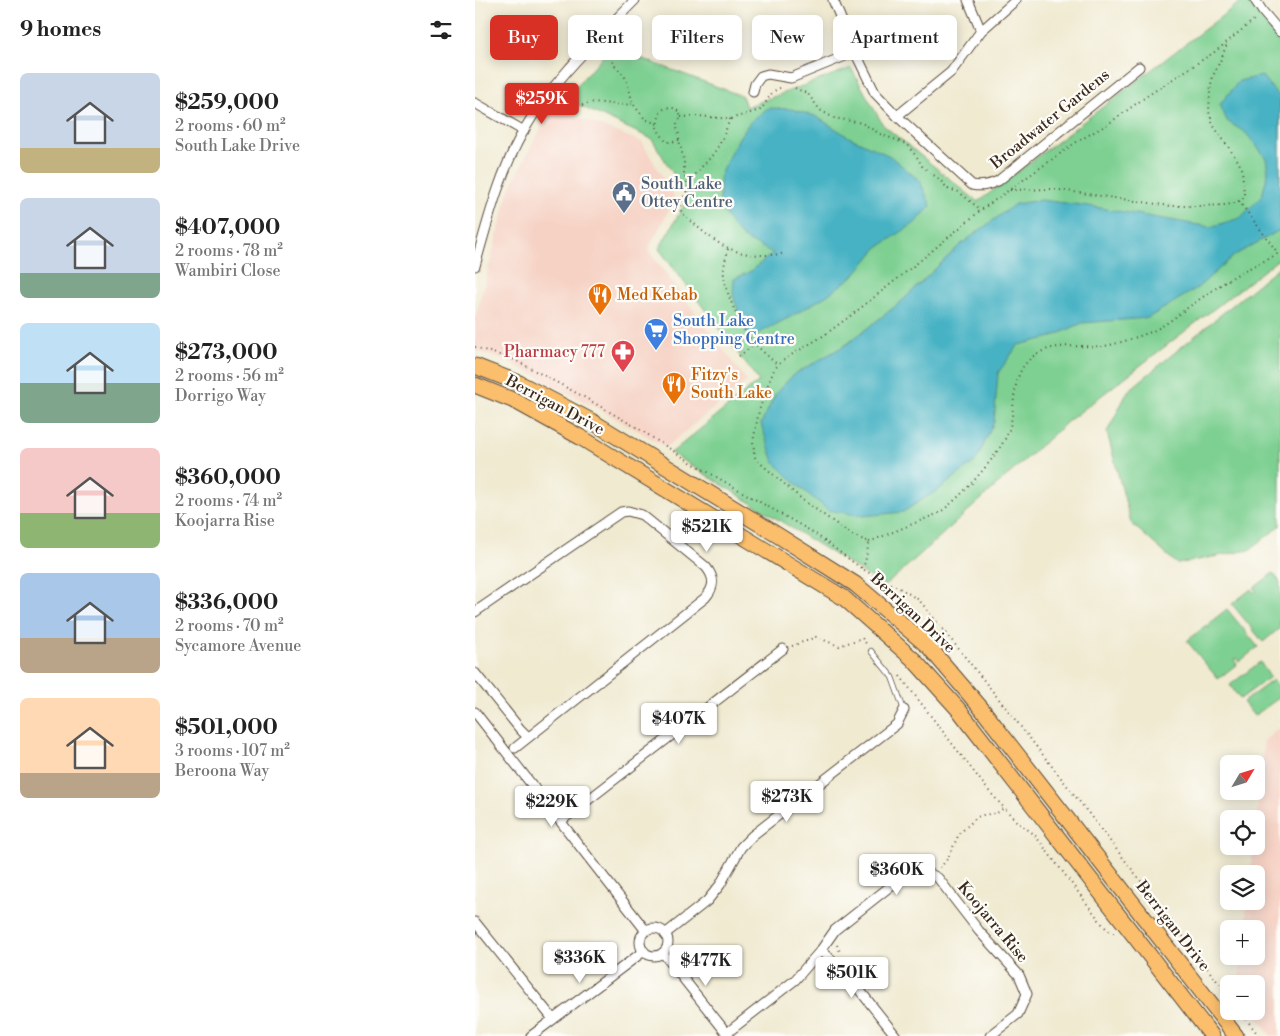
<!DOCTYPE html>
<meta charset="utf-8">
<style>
body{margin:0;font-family:"Libre Bodoni",serif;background:#f2f2f2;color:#222;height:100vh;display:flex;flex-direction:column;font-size:19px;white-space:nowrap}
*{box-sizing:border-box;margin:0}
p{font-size:16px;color:#767676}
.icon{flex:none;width:28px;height:28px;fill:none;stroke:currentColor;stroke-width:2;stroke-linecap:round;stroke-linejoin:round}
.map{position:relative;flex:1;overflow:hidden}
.details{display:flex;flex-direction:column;background:#fff;width:475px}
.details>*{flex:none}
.banner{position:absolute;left:15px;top:15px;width:475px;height:45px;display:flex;gap:10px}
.needle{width:32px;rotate:52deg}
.controls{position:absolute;left:745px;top:755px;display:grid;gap:10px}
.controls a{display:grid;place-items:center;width:45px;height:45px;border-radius:8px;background:#fff;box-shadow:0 2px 12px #0003;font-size:25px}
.price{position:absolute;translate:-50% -42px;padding:0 11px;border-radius:5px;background:#fff;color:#222;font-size:16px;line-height:32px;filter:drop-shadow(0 1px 2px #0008)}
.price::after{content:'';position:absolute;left:50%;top:30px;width:15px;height:11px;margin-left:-8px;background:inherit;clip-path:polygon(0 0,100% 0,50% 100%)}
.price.on{background:#d93025;color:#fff}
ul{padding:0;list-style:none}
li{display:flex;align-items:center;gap:15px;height:125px;padding:0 20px}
li span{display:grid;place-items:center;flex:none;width:140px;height:100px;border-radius:8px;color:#555}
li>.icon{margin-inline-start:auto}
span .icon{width:60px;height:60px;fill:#fffc;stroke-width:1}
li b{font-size:21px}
h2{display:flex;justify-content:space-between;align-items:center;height:60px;padding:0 20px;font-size:21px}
.chip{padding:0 18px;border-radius:8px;background:#fff;box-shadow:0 2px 12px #0003;font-size:18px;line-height:45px}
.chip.on{background:#d93025;color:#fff}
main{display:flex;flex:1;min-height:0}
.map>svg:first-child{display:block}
.built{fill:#f6d2c4}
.green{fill:#7ed092;stroke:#5c7d58}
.water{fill:#46b2c4;stroke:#406e71}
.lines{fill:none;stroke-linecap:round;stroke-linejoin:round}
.lane-casing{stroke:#564739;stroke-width:6}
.street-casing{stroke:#564739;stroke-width:11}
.primary-casing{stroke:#564739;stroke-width:17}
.path{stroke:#564739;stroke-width:2;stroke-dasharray:1 4;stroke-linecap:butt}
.lane{stroke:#fff;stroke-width:4.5}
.street{stroke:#fff;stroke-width:9}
.primary{stroke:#fabe6d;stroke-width:15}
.labels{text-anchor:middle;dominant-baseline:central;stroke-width:4.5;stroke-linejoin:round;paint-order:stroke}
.street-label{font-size:16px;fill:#3b2a1e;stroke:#fdfcf7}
.service-label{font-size:16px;fill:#4e5e75;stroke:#fdfcf7;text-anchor:start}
.food-label{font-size:16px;fill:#c56008;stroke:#fdfcf7;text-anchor:start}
.shop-label{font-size:16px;fill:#366cbe;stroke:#fdfcf7;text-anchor:start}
.health-label{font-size:16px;fill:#be3a42;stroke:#fdfcf7;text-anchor:end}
</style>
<main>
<section class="details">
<h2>9 homes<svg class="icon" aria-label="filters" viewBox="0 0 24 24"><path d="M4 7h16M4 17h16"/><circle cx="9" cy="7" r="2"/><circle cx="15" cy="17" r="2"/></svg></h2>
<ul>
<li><span style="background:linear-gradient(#c9d6e8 75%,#c2b280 0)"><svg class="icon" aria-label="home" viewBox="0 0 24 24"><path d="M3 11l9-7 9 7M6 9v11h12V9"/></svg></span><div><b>$259,000</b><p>2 rooms · 60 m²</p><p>South Lake Drive</p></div></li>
<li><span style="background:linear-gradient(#c9d6e8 75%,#7fa58c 0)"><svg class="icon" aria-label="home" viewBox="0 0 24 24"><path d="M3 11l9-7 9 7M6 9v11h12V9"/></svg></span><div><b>$407,000</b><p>2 rooms · 78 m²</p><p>Wambiri Close</p></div></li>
<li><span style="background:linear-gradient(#bfe0f5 60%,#7fa58c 0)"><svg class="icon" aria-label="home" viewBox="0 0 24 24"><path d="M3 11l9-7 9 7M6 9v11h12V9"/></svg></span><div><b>$273,000</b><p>2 rooms · 56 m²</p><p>Dorrigo Way</p></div></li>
<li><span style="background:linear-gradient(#f6c9c9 65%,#8fb573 0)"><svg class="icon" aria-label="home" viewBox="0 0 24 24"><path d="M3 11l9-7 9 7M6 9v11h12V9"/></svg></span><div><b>$360,000</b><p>2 rooms · 74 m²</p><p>Koojarra Rise</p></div></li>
<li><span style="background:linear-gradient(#a9c7e8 65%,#b9a48a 0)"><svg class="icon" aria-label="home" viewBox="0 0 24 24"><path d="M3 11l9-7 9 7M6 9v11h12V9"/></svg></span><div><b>$336,000</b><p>2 rooms · 70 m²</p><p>Sycamore Avenue</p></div></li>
<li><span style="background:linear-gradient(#ffd9b3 75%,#b9a48a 0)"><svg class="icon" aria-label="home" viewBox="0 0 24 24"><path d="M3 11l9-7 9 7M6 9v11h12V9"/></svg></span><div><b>$501,000</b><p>3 rooms · 107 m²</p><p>Beroona Way</p></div></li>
</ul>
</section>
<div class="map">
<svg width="805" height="1036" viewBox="0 0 805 1036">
<rect width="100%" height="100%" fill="#fdfcf7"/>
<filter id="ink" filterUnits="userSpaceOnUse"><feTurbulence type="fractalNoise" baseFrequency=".02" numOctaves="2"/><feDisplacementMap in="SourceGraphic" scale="10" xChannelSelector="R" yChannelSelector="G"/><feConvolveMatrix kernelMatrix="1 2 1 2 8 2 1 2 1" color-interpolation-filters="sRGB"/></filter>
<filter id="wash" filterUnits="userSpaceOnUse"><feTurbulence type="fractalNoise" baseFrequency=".0096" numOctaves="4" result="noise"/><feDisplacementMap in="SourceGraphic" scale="20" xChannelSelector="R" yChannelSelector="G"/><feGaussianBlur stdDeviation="1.12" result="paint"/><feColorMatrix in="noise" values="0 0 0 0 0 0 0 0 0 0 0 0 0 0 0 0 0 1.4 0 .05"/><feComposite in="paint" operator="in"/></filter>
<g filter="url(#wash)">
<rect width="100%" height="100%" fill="#f0ead1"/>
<path class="built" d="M82,109l85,33 33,56 -27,52 99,131 -81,66 -69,-39 -88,-46 -34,-12v-31l33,-125 8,-18 32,-62z
M805,727v309h-9l-18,-25h3v-27h-17l3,-28h14v-27h-11l2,-28h9v-27h-6l3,-28h3v-27l8,-78z"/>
<path class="green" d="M768,0h9l28,35v223l-213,164 -182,164 -214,-133 88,-72 -100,-132 29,-51 -36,-59 -87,-40 46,-52 131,49 4,11 105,-39 32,57 95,77z
M805,266v260l-31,24 -72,14 -46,-41 -24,-91 21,-41z
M798,573l7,9v46l-17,14 -31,-38 19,-15 3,4 2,-2 -2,-3z
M752,609l31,38 -19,15 -3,-4 -2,2 3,4 -19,15 -31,-38 19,-16 2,3 2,-1 -2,-3z
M785,662l10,15 -30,22 -10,-14z
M798,680l7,9v8l-26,19 -11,-14z"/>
<path class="water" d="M787,76l18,22v132l-45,25 -38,33 -49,30 -66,5 -30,14 -34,8 -20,28 -4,49 -18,39 -35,27 -38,24 -40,4 -35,-6 -32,-26 -22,-22 -13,-38 15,-31 17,-18 54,-31 55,-43 58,-56 55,-41 26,-4 48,6 121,21 30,-9 22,-22 6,-24 -2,-14 -20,-25 -19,-12 -7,-17 19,-23z
M293,108l23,1 24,7 34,21 41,19 30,25 11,25 -16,17 -38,25 -23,27 -28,21 -34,20 -35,18 -11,-2 -13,-36 1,-17 17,-8 22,-18 -30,-15 -11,-13 -12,-19v-31l10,-21 10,-18 11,-15z"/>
</g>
<g filter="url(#ink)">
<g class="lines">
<defs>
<path id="lane" d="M396,651l21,26 12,33"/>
<path id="street" d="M358,0l22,52 20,41 22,23 75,69c10,2 17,0 26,-4l141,-114
M493,0l13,31
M780,0l8,12 17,20
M278,92l2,-8 6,-8 7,-2 23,4 64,-26
M0,103l49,28
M422,116l54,-44 30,-41 35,-31
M0,266c13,-46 25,-94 49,-136 29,-50 71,-89 111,-130
M0,612l146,-100 7,-1 14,4 64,52c9,11 9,20 -1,31l-190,150
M0,673l45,56 6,6 4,1
M0,712l171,219
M86,821l222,-172
M0,922l78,97
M165 942a14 14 0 1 1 28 0a14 14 0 1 1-28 0Z
M190,934l42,-33 13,-16 21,-38 12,-12 144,-111 7,-14
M346,950l25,23 50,63
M188,953l66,83
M252,1033l68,-53 26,-30 14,-20 72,-57 16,-3 15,8 41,53 40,44 8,19 -9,20 -28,22
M56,1036l113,-85"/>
<path id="primary" d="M0,366l44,17 74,39 170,104 92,58 73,62 53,62 255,328
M0,385l40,16 65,36 264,161 69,61 46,51 253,326"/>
</defs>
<use href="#lane" class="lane-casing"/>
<use href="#street" class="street-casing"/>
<use href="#primary" class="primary-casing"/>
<path class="path" d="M133,42l5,22 11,11 3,7 6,22 12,15 12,5
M320,88l13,6 12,16 14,8 28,5 18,11 16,6 10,4 11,13 5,9 18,14 8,9 11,3 22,18
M78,103l12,4h11l18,-5 27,3 11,-1
M206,117l18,-1 31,3 30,-9c10,-10 8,-19 23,-23
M255,119c-4,10 -7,20 -13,29 -5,9 -13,16 -20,24 -5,8 -18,31 -16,40 26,23 44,43 81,43 8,0 16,0 23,-2
M204,140l-6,2h-7c-2,-5 -8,-10 -9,-15 0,-4 2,-8 2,-12 5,-11 18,-10 22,2l-4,7v4l2,7v5l5,21v13l5,14
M535,190l43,-1 117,17h30l24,-1 8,-1 7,-3 4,-3 1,-4 -2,-25 -4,-8 -25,-36 -4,-13 1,-20 2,-14 10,-21 5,-14
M764,201l39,52
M253,249c-2,9 -5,18 -4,27 1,17 19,56 31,68 7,7 15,14 23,21
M0,347l30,10 6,1 73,39 55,32 53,34 122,70 47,35 14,8 21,10 23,14c106,130 209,263 310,397
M264,356l16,-12
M394,542l70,-29c21,-14 59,-57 69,-80 9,-24 1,-57 23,-75 20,-17 49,-10 73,-12 10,-1 33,-9 44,-13 14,-5 26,-15 38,-24 15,-11 31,-22 47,-32 15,-10 33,-15 47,-25
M386,568l4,-5 4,-21 -17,-7 -48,-34 -45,-39 -4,-5 -2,-15 6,-31 8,-24 7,-17 4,-5 10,-8 35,-21 30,-22 68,-54 60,-50 94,-67 33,-19 39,-28 69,-45 39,-32
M462,638l8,-6
M317,646l24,-9 23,9 23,-8 6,8
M425,676l88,114 29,32 17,12 69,91 6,6 8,4
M465,868l8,-10 11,-24 18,-17 6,-2 14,-2 7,-5
M362,945l4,9
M765,1011l19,25"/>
<use href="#lane" class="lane"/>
<use href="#street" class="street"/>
<use href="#primary" class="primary"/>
</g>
</g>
<defs>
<symbol id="civic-pin" viewBox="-11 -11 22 30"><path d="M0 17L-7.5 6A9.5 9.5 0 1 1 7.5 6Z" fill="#5c6f8a" stroke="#fdfcf7"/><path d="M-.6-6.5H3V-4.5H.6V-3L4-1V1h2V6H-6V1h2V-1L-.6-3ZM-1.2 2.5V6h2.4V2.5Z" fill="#fff"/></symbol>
<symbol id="restaurant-pin" viewBox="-11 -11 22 30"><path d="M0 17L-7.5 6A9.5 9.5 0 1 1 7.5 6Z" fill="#e8710a" stroke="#fdfcf7"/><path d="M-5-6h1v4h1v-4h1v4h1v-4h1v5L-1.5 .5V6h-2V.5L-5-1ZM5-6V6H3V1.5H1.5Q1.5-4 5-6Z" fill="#fff"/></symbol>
<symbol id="supermarket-pin" viewBox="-11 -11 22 30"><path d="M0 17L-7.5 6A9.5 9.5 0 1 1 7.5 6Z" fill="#3f7fe0" stroke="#fdfcf7"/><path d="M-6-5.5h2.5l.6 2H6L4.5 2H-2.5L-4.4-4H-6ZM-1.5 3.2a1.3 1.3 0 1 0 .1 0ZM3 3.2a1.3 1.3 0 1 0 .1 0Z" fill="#fff"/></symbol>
<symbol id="pharmacy-pin" viewBox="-11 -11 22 30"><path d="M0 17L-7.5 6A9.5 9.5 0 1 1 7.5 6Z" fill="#e0444e" stroke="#fdfcf7"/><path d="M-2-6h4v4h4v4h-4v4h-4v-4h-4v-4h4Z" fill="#fff"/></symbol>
</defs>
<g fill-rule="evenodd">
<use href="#civic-pin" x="135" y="179" width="28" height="38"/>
<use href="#restaurant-pin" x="111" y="281" width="28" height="38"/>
<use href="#supermarket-pin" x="167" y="316" width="28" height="38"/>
<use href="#pharmacy-pin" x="134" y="338" width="28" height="38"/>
<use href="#restaurant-pin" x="185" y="370" width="28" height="38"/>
</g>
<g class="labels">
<g class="street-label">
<text transform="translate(575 119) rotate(-39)">Broadwater Gardens</text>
<text transform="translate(80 405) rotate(28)">Berrigan Drive</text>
<text transform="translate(438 613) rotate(43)">Berrigan Drive</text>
<text transform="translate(518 922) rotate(50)">Koojarra Rise</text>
<text transform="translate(698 926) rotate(52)">Berrigan Drive</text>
</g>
<g class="service-label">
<text x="166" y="184">South Lake<tspan x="166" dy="18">Ottey Centre</tspan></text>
</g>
<g class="food-label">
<text x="142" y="295">Med Kebab</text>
<text x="216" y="375">Fitzy's<tspan x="216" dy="18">South Lake</tspan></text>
</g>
<g class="shop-label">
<text x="198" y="321">South Lake<tspan x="198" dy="18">Shopping Centre</tspan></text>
</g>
<g class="health-label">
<text x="130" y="352">Pharmacy 777</text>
</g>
</g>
</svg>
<div class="controls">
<a><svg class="needle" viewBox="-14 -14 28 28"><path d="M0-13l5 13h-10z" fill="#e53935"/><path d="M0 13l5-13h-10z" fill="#767676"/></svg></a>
<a><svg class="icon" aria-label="locate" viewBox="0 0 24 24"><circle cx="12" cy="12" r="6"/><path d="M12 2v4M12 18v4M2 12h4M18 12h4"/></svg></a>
<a><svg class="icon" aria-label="layers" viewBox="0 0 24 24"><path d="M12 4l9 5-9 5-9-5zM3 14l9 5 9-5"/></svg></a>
<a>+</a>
<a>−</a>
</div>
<b class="price on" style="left:67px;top:125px">$259K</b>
<b class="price" style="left:232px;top:553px">$521K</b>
<b class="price" style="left:204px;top:745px">$407K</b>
<b class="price" style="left:312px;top:823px">$273K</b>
<b class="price" style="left:77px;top:828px">$229K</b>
<b class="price" style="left:422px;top:896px">$360K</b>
<b class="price" style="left:105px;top:984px">$336K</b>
<b class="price" style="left:231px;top:987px">$477K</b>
<b class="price" style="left:377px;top:999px">$501K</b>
<div class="banner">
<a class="chip on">Buy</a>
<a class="chip">Rent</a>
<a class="chip">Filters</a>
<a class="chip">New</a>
<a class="chip">Apartment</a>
</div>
</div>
</main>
